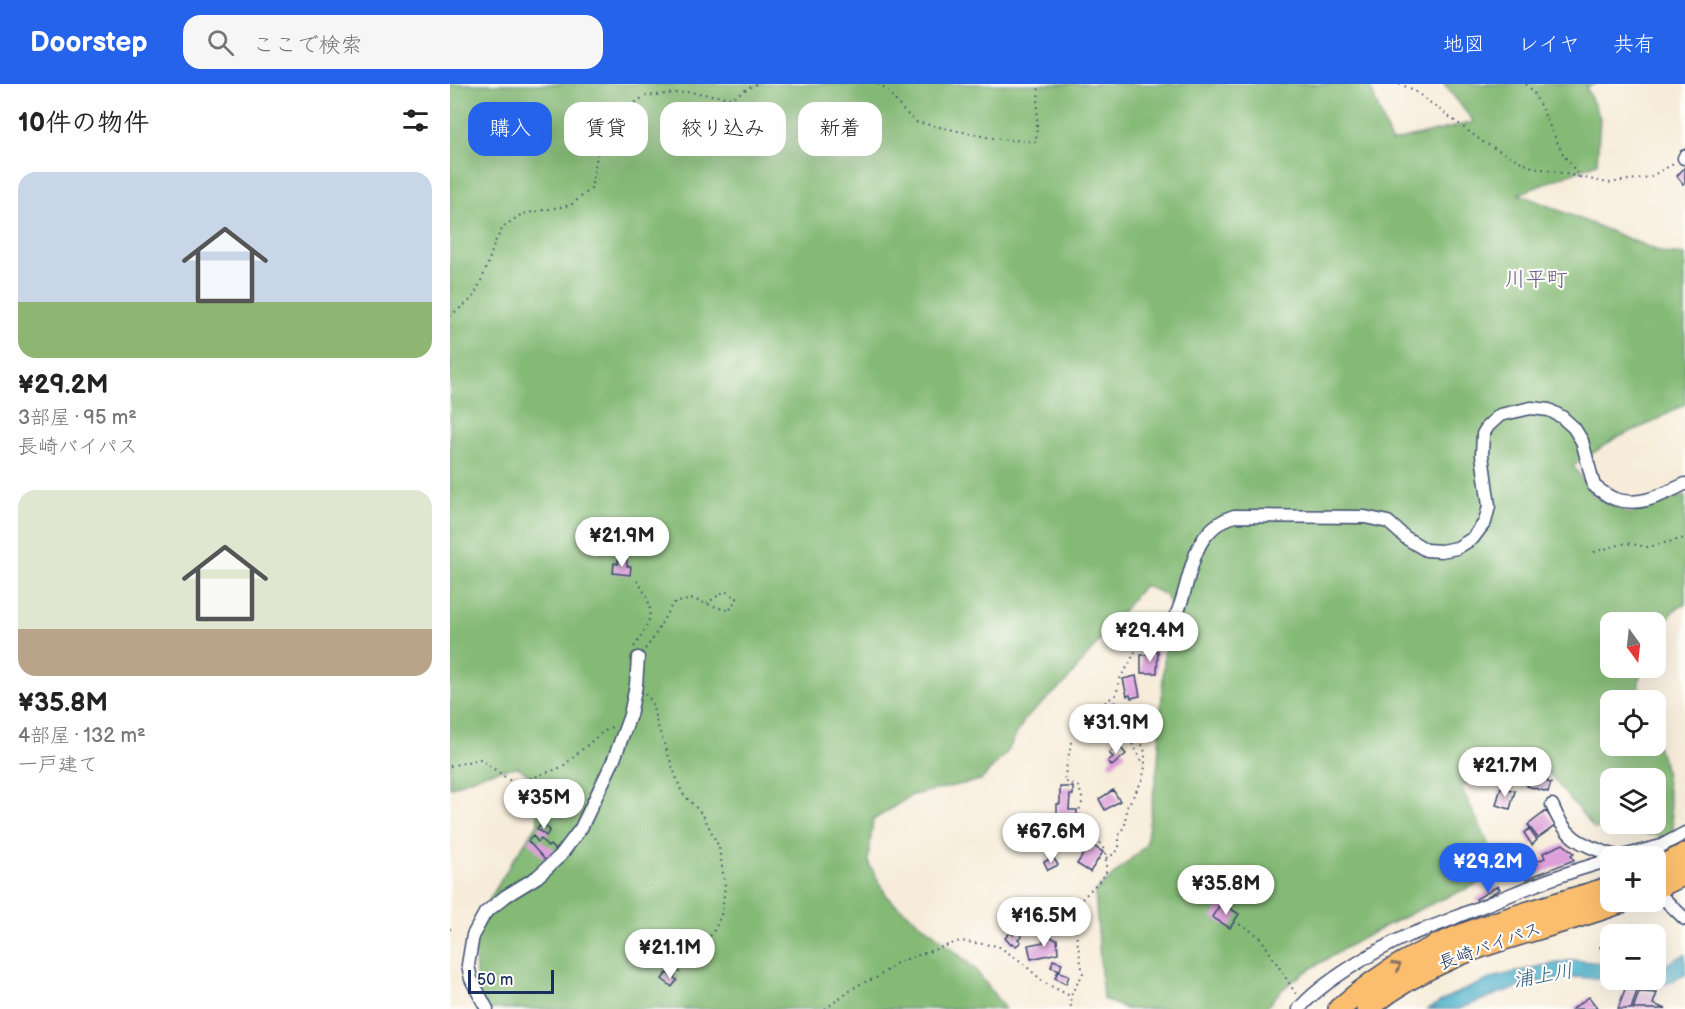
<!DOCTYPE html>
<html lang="ja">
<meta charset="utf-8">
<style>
body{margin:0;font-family:"Balsamiq Sans","Klee One",sans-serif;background:#f6f6f6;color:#222;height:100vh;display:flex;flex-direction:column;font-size:22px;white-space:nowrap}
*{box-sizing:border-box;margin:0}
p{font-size:20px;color:#767676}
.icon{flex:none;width:33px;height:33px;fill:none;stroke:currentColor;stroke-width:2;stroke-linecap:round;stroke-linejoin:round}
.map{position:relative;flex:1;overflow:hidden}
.details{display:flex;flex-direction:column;background:#fff;width:450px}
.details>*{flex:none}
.hud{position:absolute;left:18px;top:18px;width:570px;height:54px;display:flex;gap:12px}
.needle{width:39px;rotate:165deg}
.tools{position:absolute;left:1150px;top:528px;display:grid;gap:12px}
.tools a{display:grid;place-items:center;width:66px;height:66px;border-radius:12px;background:#fff;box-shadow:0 6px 24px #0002;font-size:30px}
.scale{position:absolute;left:18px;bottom:15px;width:86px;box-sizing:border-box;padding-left:6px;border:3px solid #1b2f5e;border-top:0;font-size:16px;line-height:21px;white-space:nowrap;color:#1b2f5e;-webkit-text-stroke:4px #fdfcf7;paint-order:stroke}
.price{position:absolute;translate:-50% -51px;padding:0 14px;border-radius:21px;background:#fff;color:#222;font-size:20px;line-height:39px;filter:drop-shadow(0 2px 3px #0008)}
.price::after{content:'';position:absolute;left:50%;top:36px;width:18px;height:14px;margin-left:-9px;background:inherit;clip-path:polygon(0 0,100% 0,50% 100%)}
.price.active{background:#2563eb;color:#fff}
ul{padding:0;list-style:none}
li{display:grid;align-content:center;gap:12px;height:318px;padding:0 18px}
li span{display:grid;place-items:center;height:186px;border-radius:18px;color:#555}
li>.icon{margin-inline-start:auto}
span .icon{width:108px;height:108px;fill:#fffc;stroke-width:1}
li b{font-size:26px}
h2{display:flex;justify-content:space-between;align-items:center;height:72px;padding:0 18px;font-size:26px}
.pill{padding:0 21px;border-radius:18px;background:#fff;box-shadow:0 6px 24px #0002;font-size:21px;line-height:54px}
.pill.active{background:#2563eb;color:#fff}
header{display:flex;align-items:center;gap:36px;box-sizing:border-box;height:84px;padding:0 30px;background:#2563eb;color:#fff}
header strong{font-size:28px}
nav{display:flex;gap:33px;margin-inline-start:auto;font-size:21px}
.search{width:420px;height:54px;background:#f6f6f6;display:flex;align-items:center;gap:15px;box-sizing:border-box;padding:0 21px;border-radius:18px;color:#767676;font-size:22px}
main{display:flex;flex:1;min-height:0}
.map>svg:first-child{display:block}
.forest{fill:#84ba76;stroke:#50746a;stroke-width:1.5;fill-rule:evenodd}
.water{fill:#48aec8;stroke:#326e93;stroke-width:1.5}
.building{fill:#dda0da}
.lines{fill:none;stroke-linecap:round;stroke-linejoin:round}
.street-casing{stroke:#3c4b70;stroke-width:15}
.highway-casing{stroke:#3c4b70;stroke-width:24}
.path{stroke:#3c4b70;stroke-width:2;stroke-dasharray:1.5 4.5;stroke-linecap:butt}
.street{stroke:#fff;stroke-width:12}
.highway{stroke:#fbbe6e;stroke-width:21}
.oneway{stroke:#8b7666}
.labels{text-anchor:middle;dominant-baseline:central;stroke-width:4.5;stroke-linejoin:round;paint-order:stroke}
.street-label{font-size:18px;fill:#1b2f5e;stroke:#fdfcf7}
.water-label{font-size:20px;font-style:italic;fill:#2b5b83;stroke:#fdfcf7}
.quarter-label{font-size:21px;fill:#5f5789;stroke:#fdfcf7}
</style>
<header>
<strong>Doorstep</strong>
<div class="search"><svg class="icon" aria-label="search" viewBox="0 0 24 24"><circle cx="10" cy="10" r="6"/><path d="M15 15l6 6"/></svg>ここで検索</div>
<nav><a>地図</a><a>レイヤ</a><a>共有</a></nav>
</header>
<main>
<section class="details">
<h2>10件の物件<svg class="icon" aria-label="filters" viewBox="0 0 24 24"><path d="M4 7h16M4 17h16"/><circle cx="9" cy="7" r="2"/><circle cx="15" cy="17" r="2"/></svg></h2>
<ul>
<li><span style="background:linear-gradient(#c9d6e8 70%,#8fb573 0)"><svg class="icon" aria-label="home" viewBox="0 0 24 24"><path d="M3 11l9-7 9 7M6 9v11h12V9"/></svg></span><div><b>¥29.2M</b><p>3部屋 · 95 m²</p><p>長崎バイパス</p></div></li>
<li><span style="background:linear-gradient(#dfe7d0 75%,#b9a48a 0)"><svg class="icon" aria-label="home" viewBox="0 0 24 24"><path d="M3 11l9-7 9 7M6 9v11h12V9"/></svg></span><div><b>¥35.8M</b><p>4部屋 · 132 m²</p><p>一戸建て</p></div></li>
</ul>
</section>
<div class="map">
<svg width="1235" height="925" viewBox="0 0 1235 925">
<rect width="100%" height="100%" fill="#fdfcf7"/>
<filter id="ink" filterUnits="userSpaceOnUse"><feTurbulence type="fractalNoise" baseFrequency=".0167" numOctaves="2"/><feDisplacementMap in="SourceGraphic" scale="12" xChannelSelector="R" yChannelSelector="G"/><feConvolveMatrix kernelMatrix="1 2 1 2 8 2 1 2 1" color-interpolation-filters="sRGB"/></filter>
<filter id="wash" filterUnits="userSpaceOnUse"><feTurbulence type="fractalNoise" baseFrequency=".008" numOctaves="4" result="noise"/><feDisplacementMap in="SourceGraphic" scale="24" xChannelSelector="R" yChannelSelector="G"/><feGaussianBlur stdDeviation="1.35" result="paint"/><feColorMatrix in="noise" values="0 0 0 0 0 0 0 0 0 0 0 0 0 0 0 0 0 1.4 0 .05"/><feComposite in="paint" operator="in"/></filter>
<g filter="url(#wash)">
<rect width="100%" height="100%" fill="#f7ecd9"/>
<path class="forest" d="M0,0h919l22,58 83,-20 -30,-38h152l-10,3 14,31 -3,45 -78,31 144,59 22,2v149l-32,18 -39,17 -41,27 22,31 35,17 55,-19v109l-12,7 -17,25v-14h-45v46h30l-3,24 3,8h-30v46h45v-3l8,21 11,74 -81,-10 -66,-80 -67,39 42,86c-62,26 -120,51 -178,87 -21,13 -47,28 -59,49h-140l-23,-10 -8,-107 51,-47 12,-83 7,-119 9,-30 -8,-18 -22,-10 -78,97 -41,37 -18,33 -26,28 -69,15 -39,25 -5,42 20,36 55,43 32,28 30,40h-523l-6,-34 -1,-31 3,-25 35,-59 25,-36 -2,-32 -9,-18 -9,-7c-25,3 -46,9 -68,21zM1161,694h45v46h-45z"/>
<path class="water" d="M1235,870v21l-22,10 -9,2 -40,-7 -39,-3 -35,5 -40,11 -41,16h-31l22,-13 45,-19 41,-10 38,-7 37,4v16h45v-10z"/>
<g id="blocks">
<path class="building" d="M1235,83v16l-2,1 -6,-8z
M168,476h9v6l4,1 -1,8 -17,-2 1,-10 4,1z
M700,567h8l-1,22h-16v-18h9z
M686,592l4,20 -9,2 -1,-3 -3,1 -4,-17z
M665,618l12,21 -8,4 -5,-9 -4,3 -7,-12z
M668,661l8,9 -14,12 -4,-5 5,-4 -4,-4z
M1030,671h9v5h11l-1,15h-19z
M1057,681l23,7 -4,12 -23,-7z
M1081,689l17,5 -1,4 4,1 -3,9 -21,-6z
M610,703h13v8h-3l-1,15h8l-1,18 -13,1v2h-6v-27h3z
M1051,703l14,4 -5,18 -14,-4z
M663,706l7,11 -15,9 -6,-11z
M1096,727l10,14 -18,13 -10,-13z
M92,740l8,6 -4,6 -9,-7z
M1079,745l8,11 -5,5 -8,-12z
M83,752l5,6 3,-3 7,8 2,-2 6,6 -10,10 -18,-20z
M640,760l13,8 -13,20 -13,-8z
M1113,760l11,9 -3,2 3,5 -48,19 -3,-8 15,-7 -1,-3 8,-3 -2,-5z
M603,773l5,8 -10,5 -4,-8z
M1048,802l2,3 -22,13 -2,-3z
M771,819l18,11 -9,14 -18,-11z
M567,847l5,5 -4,3 3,3 -5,4 -3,-3 -2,2 -6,-7 6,-6 2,3z
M602,853l2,2h3l1,14 -27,6 -3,-14 16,-3 -1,-3z
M1161,859v14l-5,2 -6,-12z
M603,876l9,3 -2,7 -9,-3z
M608,887l11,5 -3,8 -11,-6z
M217,889l10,7 -5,7 -10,-8z
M1175,905l12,2 -6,18h-13z
M1189,908l18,1 -4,11 13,5h-33z
M1139,913l9,12h-26z"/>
</g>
</g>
<g filter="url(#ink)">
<use href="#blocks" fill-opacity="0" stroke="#3c4b70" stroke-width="1.5"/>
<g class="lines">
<defs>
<path id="street" d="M1234,74l1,-2
M709,553c6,-8 15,-16 19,-26 15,-37 12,-80 56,-95l131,1 23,5 18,16 20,12 15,1 16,-3 16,-10 12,-16 4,-16 -7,-51 1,-21 5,-8 12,-11 31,-7 18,2 13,7 12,11 8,13 12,45c6,4 14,11 21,13 25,9 48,-5 70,-15
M1102,721c15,36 29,39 64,51
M1173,772l38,-10 24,-13
M1206,807l29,28
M37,925l-16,-30 -3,-14 5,-30 12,-22 21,-17 31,-19 23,-21 21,-28 33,-69 16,-44 6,-30 2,-27
M849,925c21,-26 79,-60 110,-74 16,-6 32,-11 47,-18 52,-21 101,-43 155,-57"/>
<path id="highway" d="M1206,785l29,-15
M1206,804l29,-14
M889,925c20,-17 41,-33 64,-46 61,-36 140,-54 208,-76
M917,925c79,-66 164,-73 255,-107"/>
</defs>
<use href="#street" class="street-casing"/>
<use href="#highway" class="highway-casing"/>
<path class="path" d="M428,0l9,6 15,19 14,13 75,16 45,4 3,-58
M949,0l13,5 71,53 46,24 51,11
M1076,0l7,7 30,63 17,23 28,6 42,-6 23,-13
M0,232l23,-18 12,-26 10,-30 9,-16 18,-12 49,-9 20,-16 7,-39 22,-37 25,-17 45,-4 41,6 25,-14
M1144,468l32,-9 22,4 37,-9
M184,563c18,-26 23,-39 3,-66
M195,565c13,-14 17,-31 29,-46l18,-4 37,12 8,-13 -12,-7 -18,12
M195,610l6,6 6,24 25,69 21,22 16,32 6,39 -3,26 -6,15 -10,16 -15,19 -18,15
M648,627l3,7 32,27 11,20
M637,634l11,-7 6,-8 13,-9c1,-20 8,-20 15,-36 5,-10 6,-17 16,-23
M621,658l-7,39 15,6 4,14c-13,23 10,29 19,45 5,8 4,19 4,28l-26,27 -7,16 10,57c-6,11 -17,23 -11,35
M0,682l30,-7 35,25 47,-17 38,-33 13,-8
M656,774l8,-4 5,-5v-14l6,-10 1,-16 16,-28 3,-14v-15l-6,-15 -7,-6
M784,838l11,5 15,10 36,57
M0,845h1
M375,925l33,-24 20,-8 20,-15 62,-21 38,5 21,14 26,23 25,13"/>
<use href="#street" class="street"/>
<use href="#highway" class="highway"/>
</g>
<defs><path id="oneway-chevron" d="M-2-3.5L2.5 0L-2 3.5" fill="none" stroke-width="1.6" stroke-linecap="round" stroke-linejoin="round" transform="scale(1.5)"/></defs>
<use class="oneway" href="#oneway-chevron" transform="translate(947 882) rotate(-31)"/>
</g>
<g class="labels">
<g class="street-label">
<text transform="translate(1040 862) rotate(-20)">長崎バイパス</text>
</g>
<g class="water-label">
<text transform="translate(1093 892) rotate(-10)">浦上川</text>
</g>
<g class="quarter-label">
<text x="1086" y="195">川平町</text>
</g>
</g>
</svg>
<div class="tools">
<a><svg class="needle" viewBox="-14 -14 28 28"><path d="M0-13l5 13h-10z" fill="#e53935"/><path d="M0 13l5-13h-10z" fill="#767676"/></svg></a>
<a><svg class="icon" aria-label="locate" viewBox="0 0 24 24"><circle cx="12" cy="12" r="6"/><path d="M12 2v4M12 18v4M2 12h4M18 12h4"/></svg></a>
<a><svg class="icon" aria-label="layers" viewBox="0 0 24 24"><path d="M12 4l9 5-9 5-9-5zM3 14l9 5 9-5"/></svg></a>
<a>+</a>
<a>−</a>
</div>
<div class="scale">50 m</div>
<b class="price" style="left:172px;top:484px">¥21.9M</b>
<b class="price" style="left:700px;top:579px">¥29.4M</b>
<b class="price" style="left:666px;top:671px">¥31.9M</b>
<b class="price" style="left:1055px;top:714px">¥21.7M</b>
<b class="price" style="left:94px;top:746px">¥35M</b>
<b class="price" style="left:601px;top:780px">¥67.6M</b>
<b class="price active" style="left:1038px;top:810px">¥29.2M</b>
<b class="price" style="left:776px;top:832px">¥35.8M</b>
<b class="price" style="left:594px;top:864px">¥16.5M</b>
<b class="price" style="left:220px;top:896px">¥21.1M</b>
<div class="hud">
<a class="pill active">購入</a>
<a class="pill">賃貸</a>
<a class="pill">絞り込み</a>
<a class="pill">新着</a>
</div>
</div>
</main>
